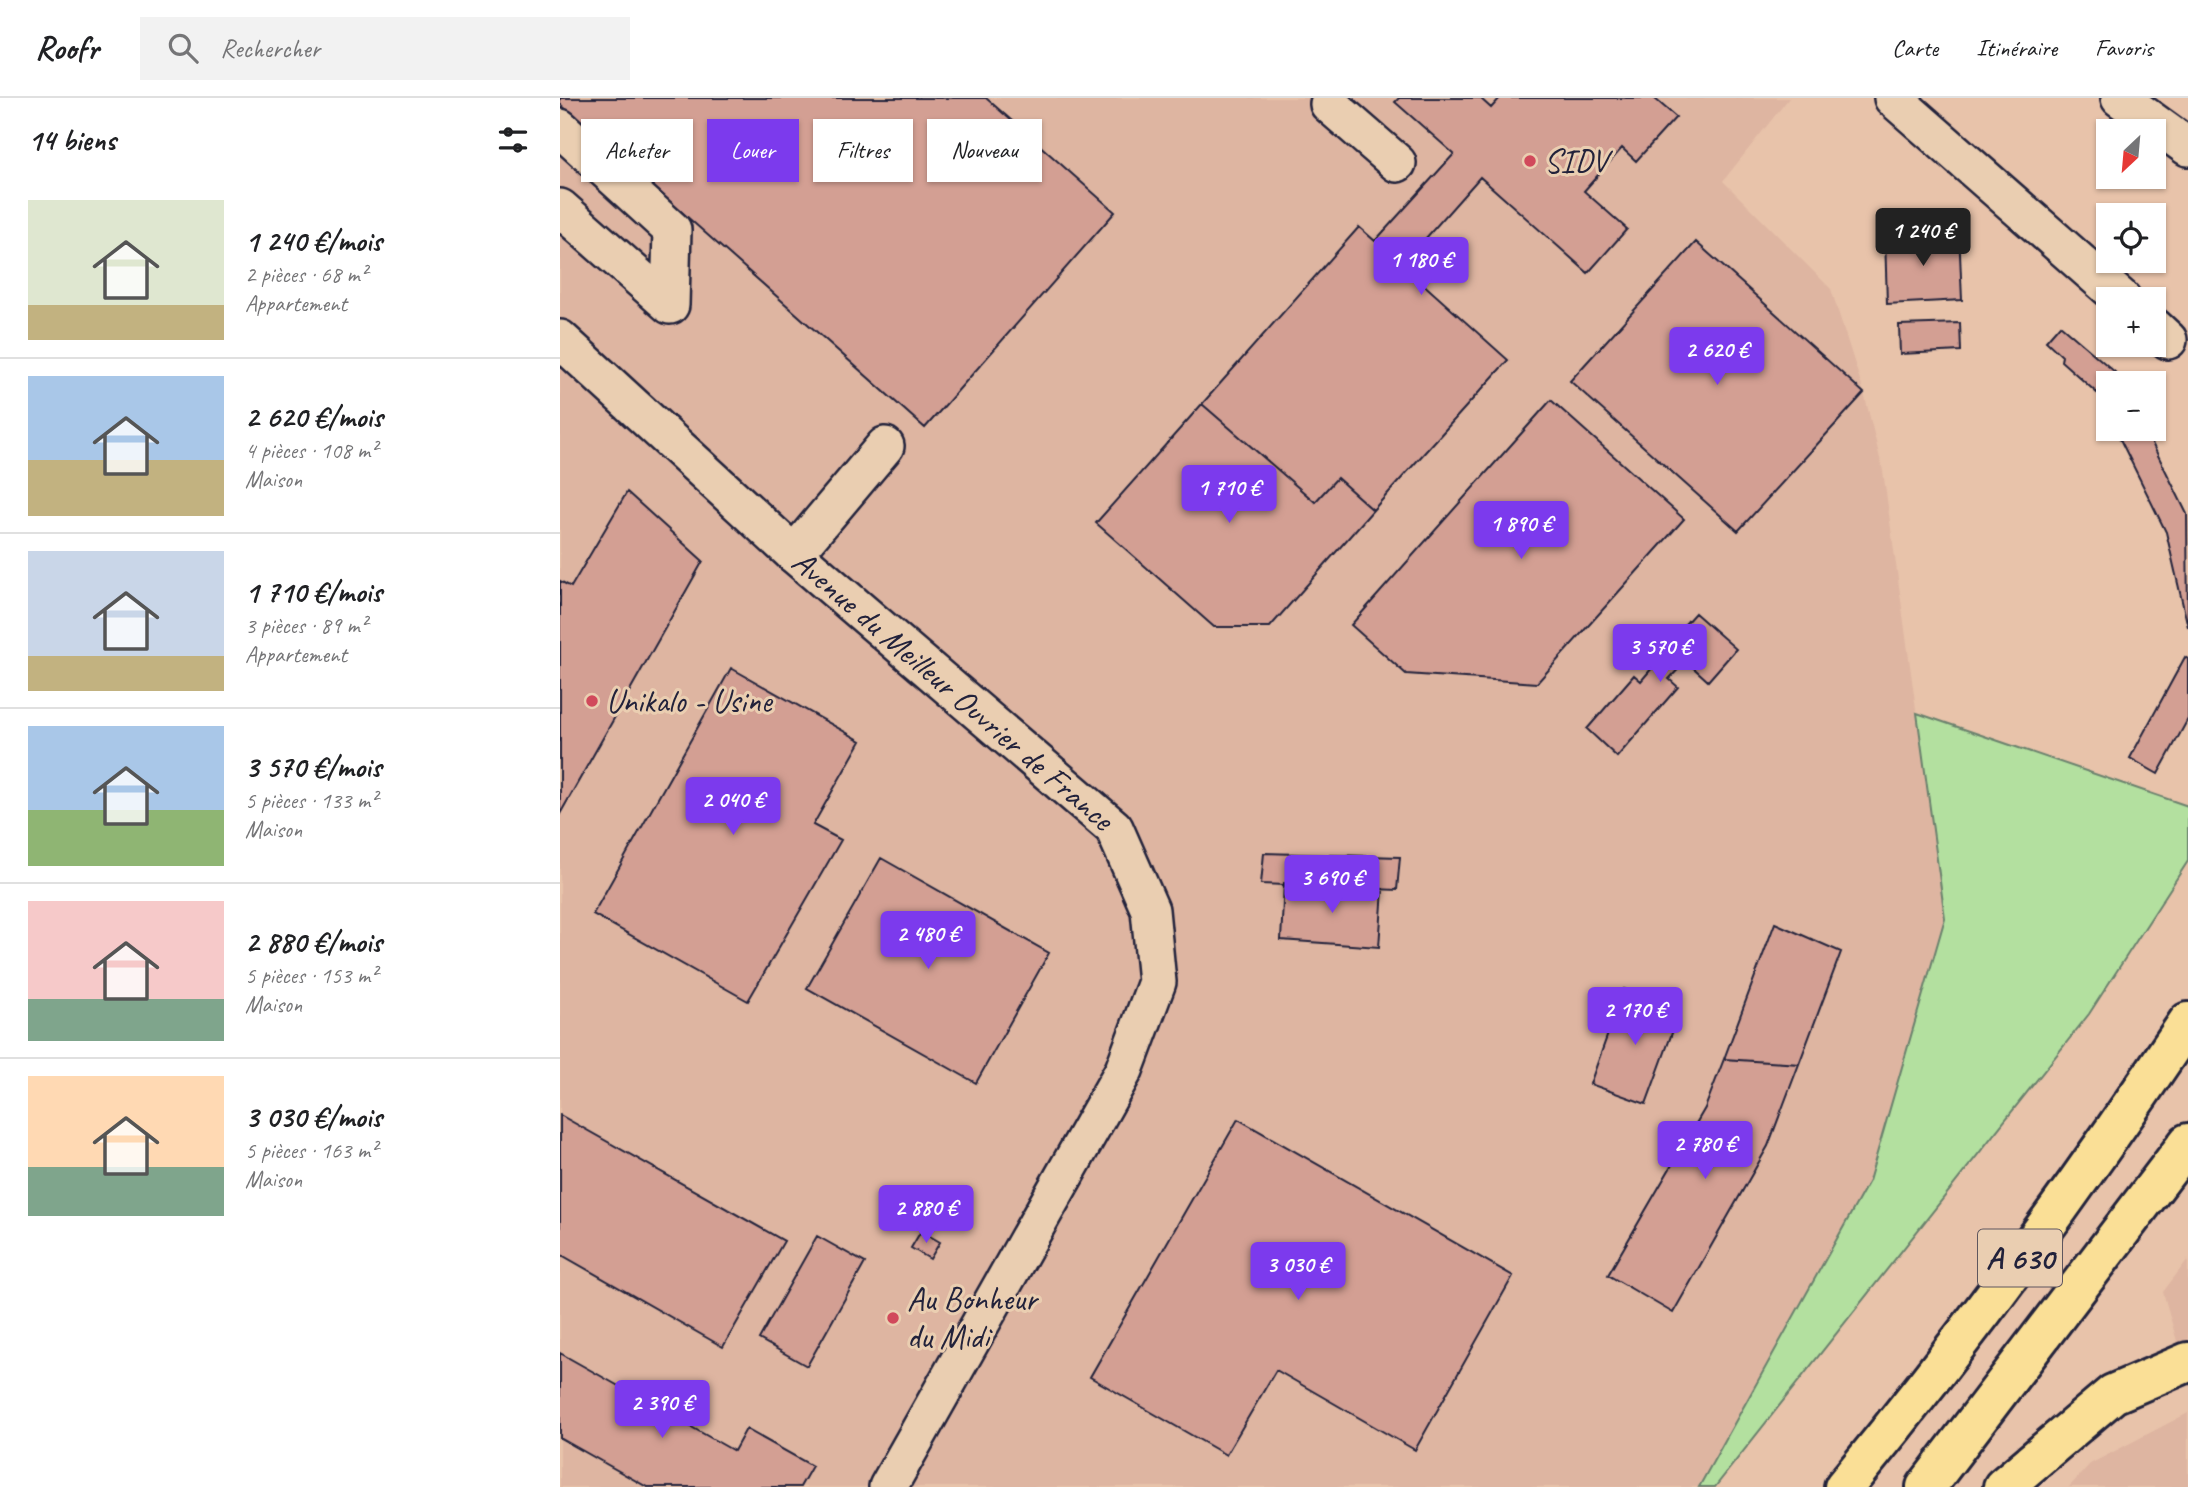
<!DOCTYPE html>
<html lang="fr">
<meta charset="utf-8">
<style>
body{margin:0;font-family:Caveat,sans-serif;background:#f2f2f2;color:#202124;height:100vh;display:flex;flex-direction:column;font-size:26px;white-space:nowrap}
*{box-sizing:border-box;margin:0}
p{font-size:23px;color:#757577}
.icon{flex:none;width:38px;height:38px;fill:none;stroke:currentColor;stroke-width:2;stroke-linecap:round;stroke-linejoin:round}
.map{position:relative;flex:1;overflow:hidden}
.side{display:flex;flex-direction:column;background:#fff;width:560px}
.side>*{flex:none}
.hud{position:absolute;left:21px;top:21px;width:665px;height:63px;display:flex;gap:14px}
.needle{width:46px;rotate:206deg}
.buttons{position:absolute;left:1536px;top:21px;display:grid;gap:14px}
.buttons a{display:grid;place-items:center;width:70px;height:70px;border-radius:0px;background:#fff;box-shadow:0 2px 5px #0004;font-size:35px}
.price{position:absolute;translate:-50% -60px;padding:0 16px;border-radius:7px;background:#7c3aed;color:#fff;font-size:23px;line-height:46px;filter:drop-shadow(0 2px 4px #0008)}
.price::after{content:'';position:absolute;left:50%;top:42px;width:21px;height:16px;margin-left:-10px;background:inherit;clip-path:polygon(0 0,100% 0,50% 100%)}
.price.active{background:#222;color:#fff}
ul{padding:0;list-style:none}
li{display:flex;align-items:center;gap:21px;height:175px;padding:0 28px}
li+li{border-top:2px solid #e0e0e0}
li span{display:grid;place-items:center;flex:none;width:196px;height:140px;border-radius:0px;color:#555}
li>.icon{margin-inline-start:auto}
span .icon{width:84px;height:84px;fill:#fffc;stroke-width:1}
li b{font-size:30px}
h2{display:flex;justify-content:space-between;align-items:center;height:84px;padding:0 28px;font-size:30px}
.chip{padding:0 24px;border-radius:0px;background:#fff;box-shadow:0 2px 5px #0004;font-size:24px;line-height:63px}
.chip.active{background:#7c3aed;color:#fff}
header{display:flex;align-items:center;gap:42px;box-sizing:border-box;height:98px;padding:0 35px;background:#fff;border-bottom:2px solid #e0e0e0}
header strong{font-size:33px}
nav{display:flex;gap:38px;margin-inline-start:auto;font-size:24px}
.search{width:490px;height:63px;background:#f2f2f2;display:flex;align-items:center;gap:18px;box-sizing:border-box;padding:0 24px;border-radius:0px;color:#757577;font-size:26px}
main{display:flex;flex:1;min-height:0}
.map>svg:first-child{display:block}
.built{fill:#deb5a1}
.green{fill:#b3e09f;stroke:#6a816d;stroke-width:2}
.building{fill:#d39f93;stroke:#22223b;stroke-width:2}
.lines{fill:none;stroke-linecap:round;stroke-linejoin:round}
.minor-casing{stroke:#22223b;stroke-width:42}
.highway-casing{stroke:#22223b;stroke-width:44}
.minor{stroke:#eaceb1;stroke-width:37}
.highway{stroke:#fadf96;stroke-width:38}
.poi-dot{fill:#d1495b;stroke:#eaceb1;stroke-width:2.5}
.labels{text-anchor:middle;dominant-baseline:central;stroke-width:6;stroke-linejoin:round;paint-order:stroke}
.shield{fill:#eaceb1;stroke:#5e565e;stroke-width:2}
.shield-label{font-size:32px;font-weight:bold;fill:#22223b}
.poi-label{font-size:33px;fill:#22223b;stroke:#eaceb1;text-anchor:start}
.street-label{font-size:33px;fill:#22223b;stroke:#eaceb1}
</style>
<header>
<strong>Roofr</strong>
<div class="search"><svg class="icon" aria-label="search" viewBox="0 0 24 24"><circle cx="10" cy="10" r="6"/><path d="M15 15l6 6"/></svg>Rechercher</div>
<nav><a>Carte</a><a>Itinéraire</a><a>Favoris</a></nav>
</header>
<main>
<section class="side">
<h2>14 biens<svg class="icon" aria-label="filters" viewBox="0 0 24 24"><path d="M4 7h16M4 17h16"/><circle cx="9" cy="7" r="2"/><circle cx="15" cy="17" r="2"/></svg></h2>
<ul>
<li><span style="background:linear-gradient(#dfe7d0 75%,#c2b280 0)"><svg class="icon" aria-label="home" viewBox="0 0 24 24"><path d="M3 11l9-7 9 7M6 9v11h12V9"/></svg></span><div><b>1 240 €/mois</b><p>2 pièces · 68 m²</p><p>Appartement</p></div></li>
<li><span style="background:linear-gradient(#a9c7e8 60%,#c2b280 0)"><svg class="icon" aria-label="home" viewBox="0 0 24 24"><path d="M3 11l9-7 9 7M6 9v11h12V9"/></svg></span><div><b>2 620 €/mois</b><p>4 pièces · 108 m²</p><p>Maison</p></div></li>
<li><span style="background:linear-gradient(#c9d6e8 75%,#c2b280 0)"><svg class="icon" aria-label="home" viewBox="0 0 24 24"><path d="M3 11l9-7 9 7M6 9v11h12V9"/></svg></span><div><b>1 710 €/mois</b><p>3 pièces · 89 m²</p><p>Appartement</p></div></li>
<li><span style="background:linear-gradient(#a9c7e8 60%,#8fb573 0)"><svg class="icon" aria-label="home" viewBox="0 0 24 24"><path d="M3 11l9-7 9 7M6 9v11h12V9"/></svg></span><div><b>3 570 €/mois</b><p>5 pièces · 133 m²</p><p>Maison</p></div></li>
<li><span style="background:linear-gradient(#f6c9c9 70%,#7fa58c 0)"><svg class="icon" aria-label="home" viewBox="0 0 24 24"><path d="M3 11l9-7 9 7M6 9v11h12V9"/></svg></span><div><b>2 880 €/mois</b><p>5 pièces · 153 m²</p><p>Maison</p></div></li>
<li><span style="background:linear-gradient(#ffd9b3 65%,#7fa58c 0)"><svg class="icon" aria-label="home" viewBox="0 0 24 24"><path d="M3 11l9-7 9 7M6 9v11h12V9"/></svg></span><div><b>3 030 €/mois</b><p>5 pièces · 163 m²</p><p>Maison</p></div></li>
</ul>
</section>
<div class="map">
<svg width="1628" height="1389" viewBox="0 0 1628 1389">
<rect width="100%" height="100%" fill="#e8c3aa"/>
<filter id="ink" filterUnits="userSpaceOnUse"><feTurbulence type="fractalNoise" baseFrequency=".0143" numOctaves="2"/><feDisplacementMap in="SourceGraphic" scale="14" xChannelSelector="R" yChannelSelector="G"/><feConvolveMatrix kernelMatrix="1 2 1 2 8 2 1 2 1" color-interpolation-filters="sRGB"/></filter>
<g filter="url(#ink)">
<path class="built" d="M0,0h1229l-66,83 108,108 33,104 19,78 62,447 -76,263 -170,306h-1139z
M1628,1161v121l-25,-88z
M1628,1315v74h-119l21,-23z"/>
<path class="green" d="M1357,615l271,93v55l-99,153 -374,473h-16l170,-306 76,-263z"/>
<path class="building" d="M0,0h426l129,114 -190,216 -365,-324z
M839,0h81l11,10 9,-10h154l22,19 -40,44 -14,-13 -38,43 43,38 -39,44 -108,-96 -78,88 106,95 -135,150 -36,-32 -22,24 -113,-98 157,-177 16,14 79,-87 -59,-52z
M1399,133l3,69 -75,4 -2,-68z
M1136,144l168,151 -126,138 -168,-150z
M1400,225l1,28 -61,3 -1,-29z
M1500,227l55,47 -18,21 -36,-32 1,-5 -16,-15z
M991,302l133,119 -147,164 -131,-9 -55,-49z
M642,306l113,98 22,-24 36,32 -103,117h-56l-118,-104z
M1555,331h30l42,85 1,113 -22,-95z
M67,394l76,69 -143,253v-233l11,6z
M1135,515l41,36 -28,32 -22,-20 -17,18 9,8 -61,70 -30,-28 47,-54 7,6 29,-34 -3,-3z
M1625,559l3,2v60l-30,55 -28,-16z
M171,570l130,73 -48,84 28,15 -93,161 -155,-87z
M704,755l136,4 -3,33 -136,-6z
M321,760l168,95 -73,130 -169,-95z
M724,785l99,6 -4,58 -98,-7z
M1215,825l66,29 -42,112 -75,-5z
M1064,891l56,22 -34,93 -56,-20z
M1164,961l75,5 -31,82 -95,167 -65,-38 97,-167z
M0,1017l224,126 -61,106 -163,-93z
M678,1021l275,157 -98,174 -139,-80 -50,85 -136,-78z
M361,1133l19,11 -10,17 -19,-11z
M257,1138l48,27 -58,103 -48,-27z
M0,1255l174,98 12,-22 66,37 -12,21h-153l-87,-49z"/>
<g class="lines">
<defs>
<g id="minor">
<path d="M1333,0l229,201"/>
<path d="M1560,0l68,49"/>
<path d="M769,6l68,59"/>
<path d="M0,30l112,102 -2,75 -110,-97"/>
<path d="M1594,229l14,13"/>
<path id="s1" d="M0,241l234,215 320,274 36,82 7,72 -33,88 -236,417"/>
<path d="M234,456l91,-108"/>
</g>
<path id="highway" d="M1284,1389c122,-148 237,-305 344,-465
M1366,1389l262,-344
M1443,1389l110,-93 75,-32"/>
</defs>
<use href="#minor" class="minor-casing"/>
<use href="#highway" class="highway-casing"/>
<use href="#minor" class="minor"/>
<use href="#highway" class="highway"/>
</g>
</g>
<g class="poi-dot">
<circle cx="970" cy="63" r="7"/>
<circle cx="32" cy="603" r="7"/>
<circle cx="333" cy="1220" r="7"/>
</g>
<g class="labels">
<rect class="shield" x="1418" y="1131.5" width="84" height="57" rx="5"/>
<g class="shield-label">
<text x="1460" y="1160">A 630</text>
</g>
<g class="poi-label">
<text x="984" y="63">SIDV</text>
<text x="46" y="603">Unikalo - Usine</text>
<text x="347" y="1201">Au Bonheur<tspan x="347" dy="38">du Midi</tspan></text>
</g>
<g class="street-label">
<text stroke="none"><textPath href="#s1" startOffset="527">Avenue du Meilleur Ouvrier de France</textPath></text>
</g>
</g>
</svg>
<div class="buttons">
<a><svg class="needle" viewBox="-14 -14 28 28"><path d="M0-13l5 13h-10z" fill="#e53935"/><path d="M0 13l5-13h-10z" fill="#757577"/></svg></a>
<a><svg class="icon" aria-label="locate" viewBox="0 0 24 24"><circle cx="12" cy="12" r="6"/><path d="M12 2v4M12 18v4M2 12h4M18 12h4"/></svg></a>
<a>+</a>
<a>−</a>
</div>
<b class="price active" style="left:1363px;top:170px">1 240 €</b>
<b class="price" style="left:861px;top:199px">1 180 €</b>
<b class="price" style="left:1157px;top:289px">2 620 €</b>
<b class="price" style="left:669px;top:427px">1 710 €</b>
<b class="price" style="left:961px;top:463px">1 890 €</b>
<b class="price" style="left:1100px;top:586px">3 570 €</b>
<b class="price" style="left:173px;top:739px">2 040 €</b>
<b class="price" style="left:772px;top:817px">3 690 €</b>
<b class="price" style="left:368px;top:873px">2 480 €</b>
<b class="price" style="left:1075px;top:949px">2 170 €</b>
<b class="price" style="left:1145px;top:1083px">2 780 €</b>
<b class="price" style="left:366px;top:1147px">2 880 €</b>
<b class="price" style="left:738px;top:1204px">3 030 €</b>
<b class="price" style="left:102px;top:1342px">2 390 €</b>
<div class="hud">
<a class="chip">Acheter</a>
<a class="chip active">Louer</a>
<a class="chip">Filtres</a>
<a class="chip">Nouveau</a>
</div>
</div>
</main>
